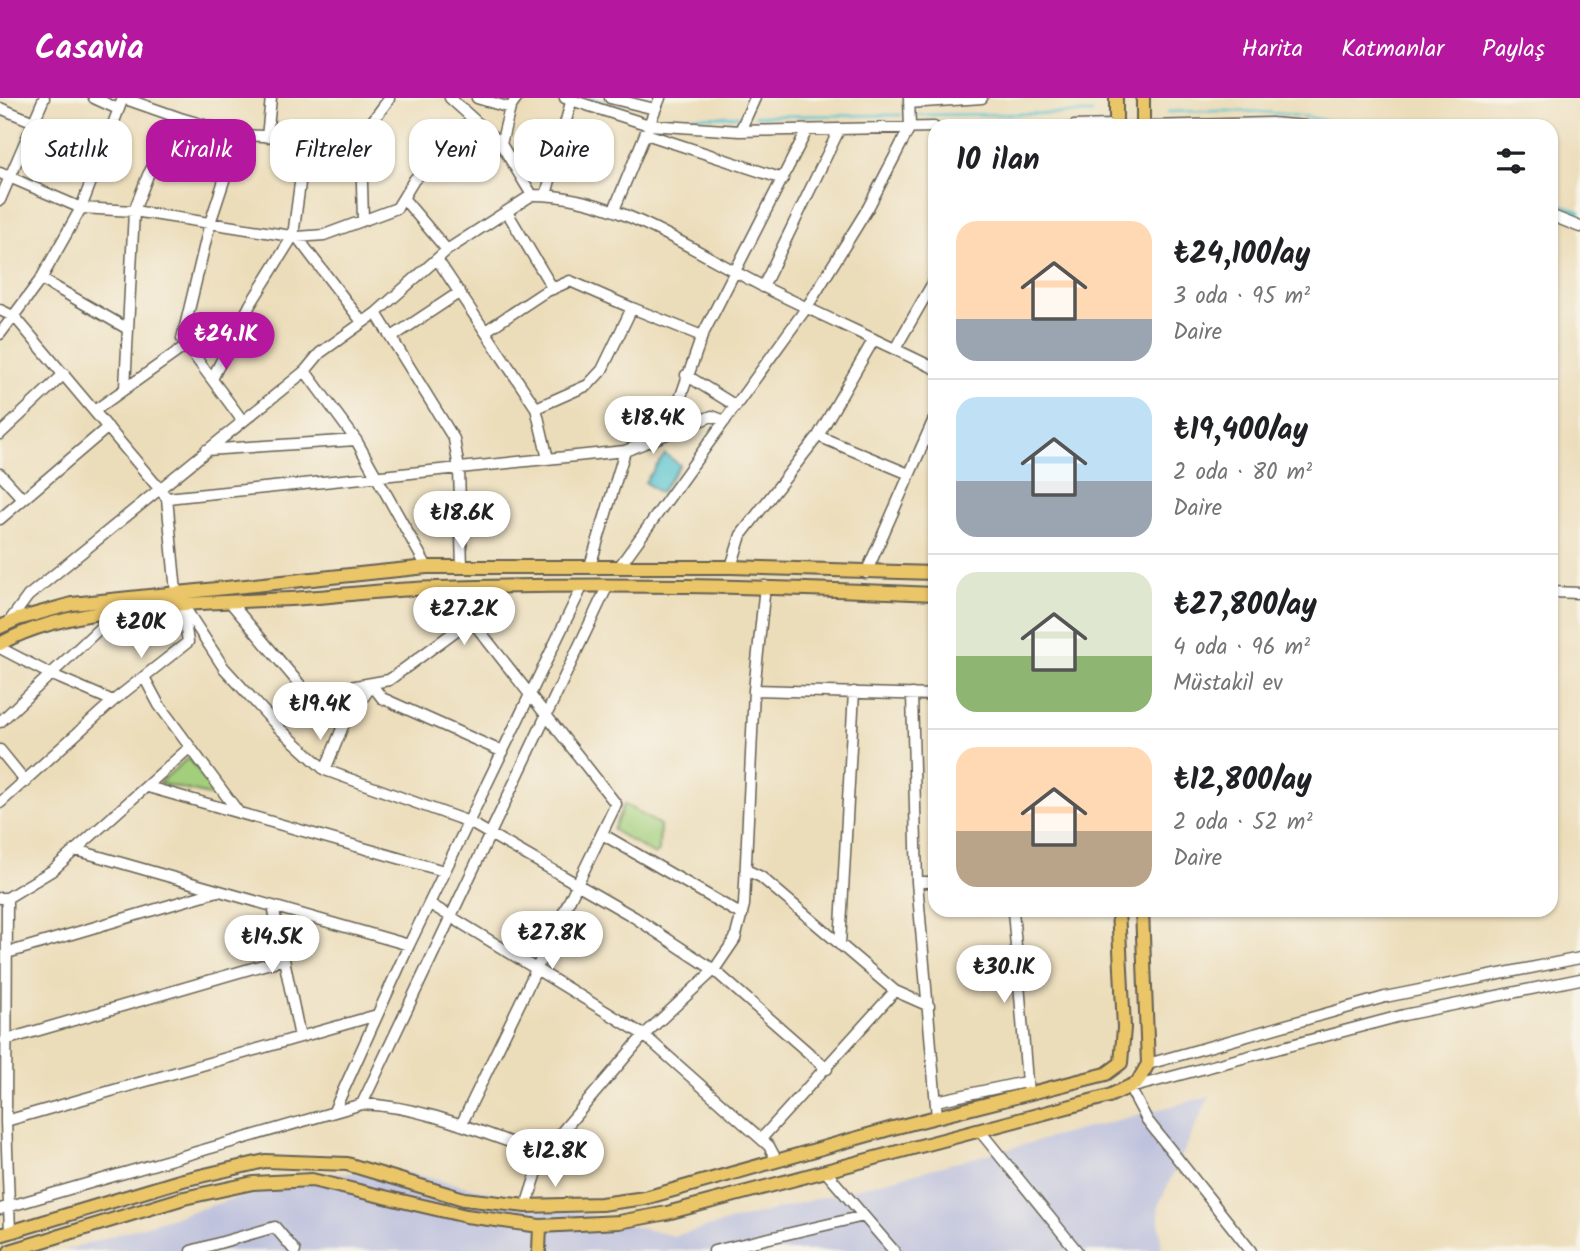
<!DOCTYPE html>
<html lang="tr">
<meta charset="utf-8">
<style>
body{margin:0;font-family:Kalam,sans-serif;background:#f6f6f6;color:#202124;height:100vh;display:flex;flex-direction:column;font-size:26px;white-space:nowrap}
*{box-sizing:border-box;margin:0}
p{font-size:23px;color:#757577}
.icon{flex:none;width:38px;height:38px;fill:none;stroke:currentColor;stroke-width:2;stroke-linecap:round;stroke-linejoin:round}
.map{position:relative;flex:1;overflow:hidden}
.side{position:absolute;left:928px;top:21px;width:630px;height:798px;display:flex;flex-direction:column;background:#fff;border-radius:21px;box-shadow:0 2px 5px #0004}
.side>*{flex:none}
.top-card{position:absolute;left:21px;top:21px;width:665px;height:63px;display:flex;gap:14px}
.price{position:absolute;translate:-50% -60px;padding:0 16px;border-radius:24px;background:#fff;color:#222;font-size:23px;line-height:46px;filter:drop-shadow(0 2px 4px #0008)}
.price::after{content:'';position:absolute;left:50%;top:42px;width:21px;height:16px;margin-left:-10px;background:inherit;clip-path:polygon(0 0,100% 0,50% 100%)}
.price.current{background:#b5179e;color:#fff}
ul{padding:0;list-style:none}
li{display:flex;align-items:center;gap:21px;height:175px;padding:0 28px}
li+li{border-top:2px solid #e0e0e0}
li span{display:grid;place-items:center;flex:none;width:196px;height:140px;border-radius:21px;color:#555}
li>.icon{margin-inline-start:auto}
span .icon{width:84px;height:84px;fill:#fffc;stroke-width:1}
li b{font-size:30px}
h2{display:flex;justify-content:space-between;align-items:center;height:84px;padding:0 28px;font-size:30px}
.pill{padding:0 24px;border-radius:21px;background:#fff;box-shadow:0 2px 5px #0004;font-size:24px;line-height:63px}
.pill.current{background:#b5179e;color:#fff}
header{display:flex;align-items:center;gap:42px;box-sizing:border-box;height:98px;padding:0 35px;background:#b5179e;color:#fff}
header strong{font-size:33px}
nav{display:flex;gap:38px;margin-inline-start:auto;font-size:24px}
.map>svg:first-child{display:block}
.industrial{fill:#bfc2dd}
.green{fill:#a3cf7c;stroke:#60764c;stroke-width:2}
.water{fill:#57c3d0;stroke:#3a7076;stroke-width:2}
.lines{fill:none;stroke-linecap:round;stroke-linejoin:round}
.stream{stroke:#57c3d0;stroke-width:2.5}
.minor-casing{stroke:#656053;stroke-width:13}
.major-casing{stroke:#656053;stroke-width:16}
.minor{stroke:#fff;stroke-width:10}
.major{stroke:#ebc669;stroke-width:12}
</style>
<header>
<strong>Casavia</strong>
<nav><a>Harita</a><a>Katmanlar</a><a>Paylaş</a></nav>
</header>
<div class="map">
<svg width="1580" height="1153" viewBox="0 0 1580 1153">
<rect width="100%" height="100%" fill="#f7f3e8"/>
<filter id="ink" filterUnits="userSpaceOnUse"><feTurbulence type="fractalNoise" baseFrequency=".0143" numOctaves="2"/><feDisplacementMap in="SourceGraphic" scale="14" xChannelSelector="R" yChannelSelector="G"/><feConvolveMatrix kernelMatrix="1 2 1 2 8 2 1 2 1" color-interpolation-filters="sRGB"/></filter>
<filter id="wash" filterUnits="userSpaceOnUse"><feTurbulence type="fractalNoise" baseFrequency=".00686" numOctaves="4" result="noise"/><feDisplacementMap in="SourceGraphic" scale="28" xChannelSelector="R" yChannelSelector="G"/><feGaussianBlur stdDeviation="1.57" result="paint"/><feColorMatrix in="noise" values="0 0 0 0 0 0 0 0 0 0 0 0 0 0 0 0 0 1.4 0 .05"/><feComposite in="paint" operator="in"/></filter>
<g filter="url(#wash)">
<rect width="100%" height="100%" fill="#ecddba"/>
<path class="industrial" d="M1210,998l-52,110 4,45h-1100l210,-64 59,-13 66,-4 277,66z"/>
<path class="green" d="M188,660l33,40 -62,-15z
M624,706l36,21 -1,26 -4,4 -42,-25z"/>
<path class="water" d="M665,356l15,11 -20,28 -15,-11z"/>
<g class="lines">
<path class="stream" d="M589,0l49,16
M1168,14c62,-2 120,-3 180,14
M920,17l172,-2
M755,18l146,-1
M668,19l71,-1
M1550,102l30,12"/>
</g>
</g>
<g filter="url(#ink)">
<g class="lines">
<defs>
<path id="minor" d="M94,0l24,11
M123,0l57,20 -32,57 -14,36 -9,177
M450,0l51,46 31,51
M477,0l33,10 7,-10
M565,0l84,27 91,6 194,-4
M610,0l45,11
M909,5l73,-5
M0,10l34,14
M180,20l59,17 115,5
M1074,28l42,-1
M1149,28l122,-3 35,3
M740,33l15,-33
M646,36l137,45
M239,37l-29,88 -28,116 60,81
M267,39l4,-39
M501,46l9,-36
M0,75l81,35 53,3 163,26 27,-2 73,-27 17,-28 58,-62
M546,97l25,-93
M403,100l44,52
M0,102l44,-102
M614,112l46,-112
M507,114l46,77
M1550,117l30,12
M363,122l-2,-72 -7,-8 14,-13 21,-28
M297,139l65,85
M437,161l99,149 12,51
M41,181l87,50
M763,189l76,-157
M0,212l15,7 152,181 9,94
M376,215l78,126 5,30 3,98
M487,232l56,-37 27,-12 62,27
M0,236l41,-55 40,-71 42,-110
M392,239l68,-45
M895,251l39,-68
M305,273l51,69 71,127
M686,277l50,31
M212,281l38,-74 43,-69 13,-98
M536,310l52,-23 14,-15 30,-62 70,28
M94,313l90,-64
M668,335l34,-97 105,-206
M0,336l64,-60
M818,338l91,38
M206,352l150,-10
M0,376l23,25
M167,400l458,-47 87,-35 13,5
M0,421l108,-92
M590,468l35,-115
M619,469l188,-260 61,-99 42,-81 -1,-29
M731,469l10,-32 77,-99 56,-97
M866,475l68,-154
M1550,494l30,1
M230,504l93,110 20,14
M183,507l41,63 55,60 46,42 144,52 165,95 80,53 113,99
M8,525l20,-27 277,-225 15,-18 56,-40 71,-63 85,-55c82,-1 159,55 230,91 56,28 115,54 172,82
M0,550l50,26 63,27
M144,579l15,28 80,108
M754,592l180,5
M311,596l78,-14 95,-70 -7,-22
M912,596l5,188 20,235
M0,624l117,-110
M0,652l26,32
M325,672l18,-44 29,-41 10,13 121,54
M148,689l296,84
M0,705l113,-102 75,-59 -5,-33
M602,736l140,81
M76,752l333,95
M746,772l15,7 134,114 34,15
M917,784h17
M0,800h7l46,-28 136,-122
M7,800l-1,223 4,111
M430,806l214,131 125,111 8,15
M273,808l27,131
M1013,812l15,184
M840,847l14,-253
M7,855l211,-62
M5,942l279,-81
M1148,966l237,-67 195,-39
M936,1003l89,-19
M362,1006l245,-517
M334,1013l75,-166 173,-358
M6,1023l371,-106
M461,1027l155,-321 -144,-183
M979,1032l98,121
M761,1041l134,-148
M825,1073l69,80
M526,1108l17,-52 101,-119 70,-65 21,-31 9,-34 10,-215 11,-104
M0,1111l362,-105c61,2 123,30 181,50
M191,1153l84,-24 20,24
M714,1153l150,-35
M1251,1153l-104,-131 -17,-32 274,-73 176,-36"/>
<path id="major" d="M1116,0v28
M1143,0v28
M0,529l18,-8 54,-15 355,-37h304l203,6
M0,546c71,-41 207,-41 290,-45 49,-3 98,-10 148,-11 165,-5 331,-2 496,6
M0,1137l183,-55 82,-19 82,3 117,35 62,7 75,-2 44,-6 248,-70 213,-54 15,-11 3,-35 -6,-118
M10,1153l174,-53 69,-15 59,-3 154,36 74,10 79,-4 48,-9 442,-117 28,-13 11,-19 -6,-154
M539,1153l1,-25"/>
</defs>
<use href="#minor" class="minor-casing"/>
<use href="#major" class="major-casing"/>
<use href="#minor" class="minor"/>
<use href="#major" class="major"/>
</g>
</g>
</svg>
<b class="price current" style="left:226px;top:274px">₺24.1K</b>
<b class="price" style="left:653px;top:358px">₺18.4K</b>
<b class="price" style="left:462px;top:453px">₺18.6K</b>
<b class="price" style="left:464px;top:549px">₺27.2K</b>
<b class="price" style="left:141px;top:562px">₺20K</b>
<b class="price" style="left:320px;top:644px">₺19.4K</b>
<b class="price" style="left:552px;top:873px">₺27.8K</b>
<b class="price" style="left:272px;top:877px">₺14.5K</b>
<b class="price" style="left:1004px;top:907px">₺30.1K</b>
<b class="price" style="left:555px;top:1091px">₺12.8K</b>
<div class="top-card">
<a class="pill">Satılık</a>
<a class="pill current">Kiralık</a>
<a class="pill">Filtreler</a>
<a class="pill">Yeni</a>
<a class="pill">Daire</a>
</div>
<section class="side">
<h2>10 ilan<svg class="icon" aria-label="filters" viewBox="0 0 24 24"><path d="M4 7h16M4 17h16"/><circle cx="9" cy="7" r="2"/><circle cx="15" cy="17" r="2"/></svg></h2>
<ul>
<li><span style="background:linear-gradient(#ffd9b3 70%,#9aa5b1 0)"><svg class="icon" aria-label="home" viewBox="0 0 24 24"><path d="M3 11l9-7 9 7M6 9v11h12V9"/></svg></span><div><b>₺24,100/ay</b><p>3 oda · 95 m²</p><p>Daire</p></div></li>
<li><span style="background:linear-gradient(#bfe0f5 60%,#9aa5b1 0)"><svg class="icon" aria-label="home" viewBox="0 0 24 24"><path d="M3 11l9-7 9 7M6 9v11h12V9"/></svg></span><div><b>₺19,400/ay</b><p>2 oda · 80 m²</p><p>Daire</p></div></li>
<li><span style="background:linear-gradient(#dfe7d0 60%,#8fb573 0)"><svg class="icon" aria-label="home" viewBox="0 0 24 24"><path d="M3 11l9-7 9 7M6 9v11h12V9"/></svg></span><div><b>₺27,800/ay</b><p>4 oda · 96 m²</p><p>Müstakil ev</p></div></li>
<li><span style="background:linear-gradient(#ffd9b3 60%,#b9a48a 0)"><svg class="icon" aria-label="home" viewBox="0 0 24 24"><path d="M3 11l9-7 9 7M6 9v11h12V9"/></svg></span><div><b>₺12,800/ay</b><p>2 oda · 52 m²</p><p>Daire</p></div></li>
</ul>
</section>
</div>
